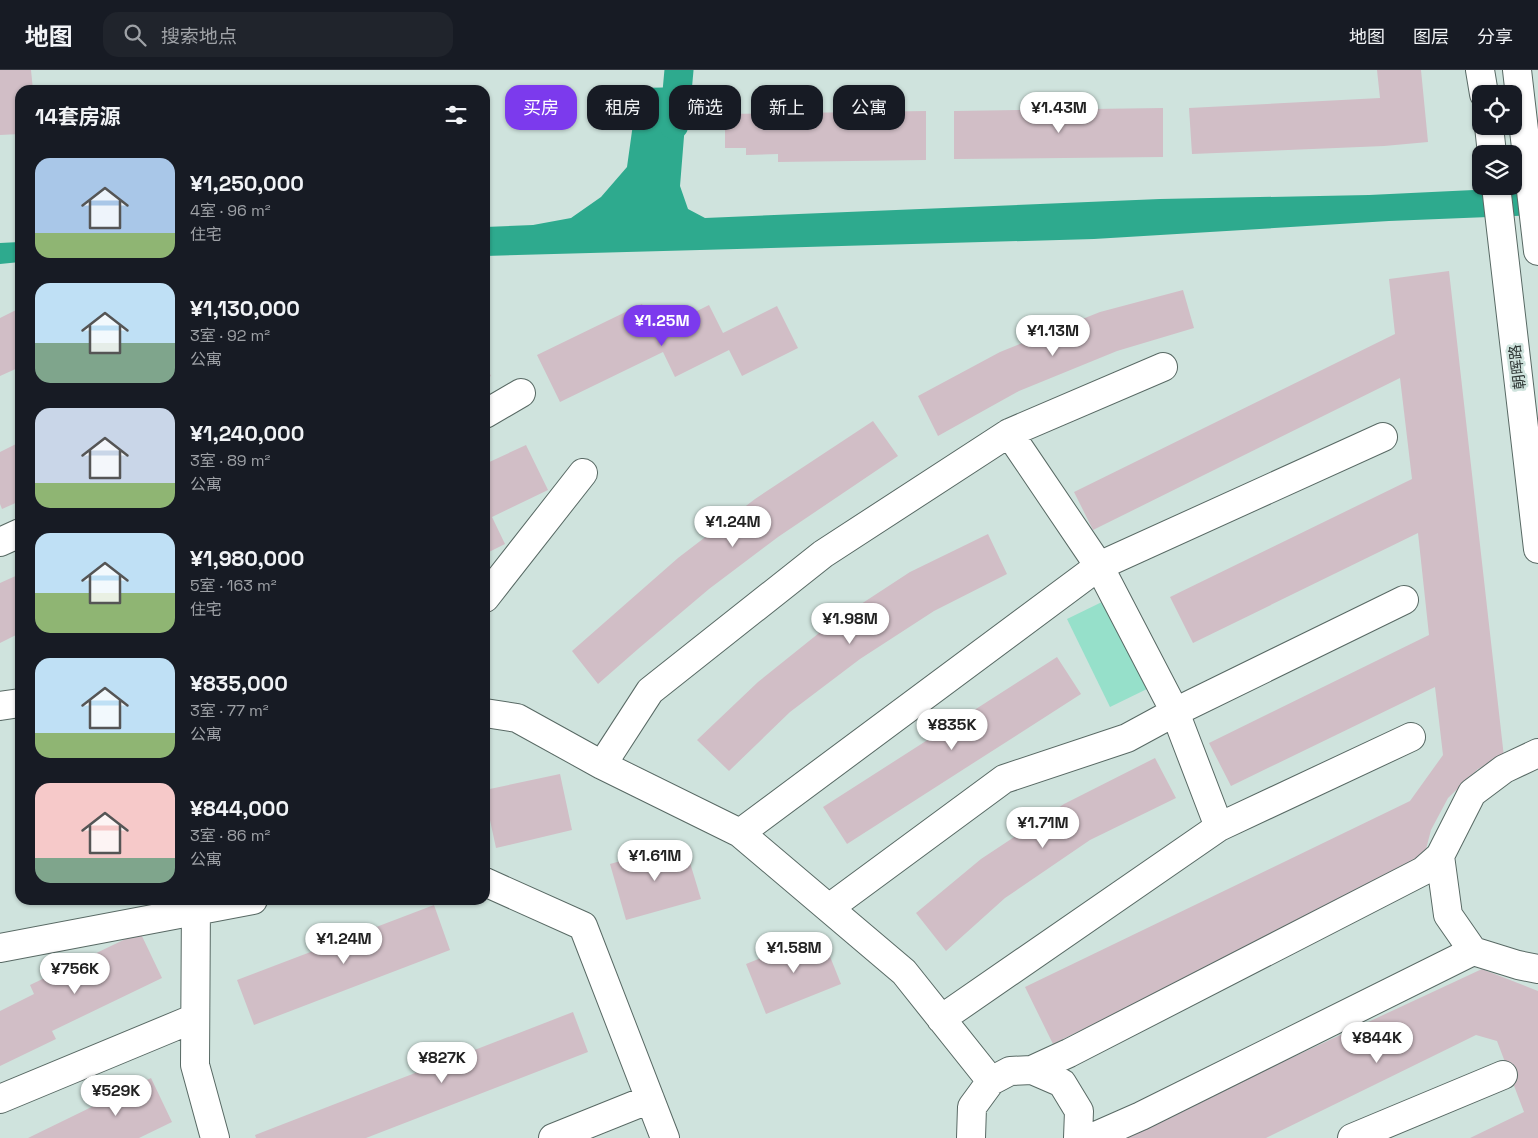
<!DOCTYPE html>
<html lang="zh">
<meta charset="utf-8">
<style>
body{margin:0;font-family:"Space Grotesk","Noto Sans SC",sans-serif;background:#20242c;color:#f1f3f6;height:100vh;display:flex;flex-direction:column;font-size:19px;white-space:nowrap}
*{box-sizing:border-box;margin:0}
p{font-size:16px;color:#9ea1a6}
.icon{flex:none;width:28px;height:28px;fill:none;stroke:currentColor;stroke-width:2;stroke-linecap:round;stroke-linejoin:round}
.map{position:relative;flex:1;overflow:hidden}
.side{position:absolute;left:15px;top:15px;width:475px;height:820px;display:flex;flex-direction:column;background:#171b24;border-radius:15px;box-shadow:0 1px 4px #0004}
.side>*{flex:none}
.banner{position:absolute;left:505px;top:15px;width:475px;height:45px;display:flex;gap:10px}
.fabs{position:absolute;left:1472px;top:15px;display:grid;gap:10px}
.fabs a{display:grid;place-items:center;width:50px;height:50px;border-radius:10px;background:#171b24;box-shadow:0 1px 4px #0004;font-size:25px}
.price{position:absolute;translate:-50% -42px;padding:0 11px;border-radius:18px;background:#fff;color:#222;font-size:16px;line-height:32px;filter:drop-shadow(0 1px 2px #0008)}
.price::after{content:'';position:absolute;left:50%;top:30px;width:15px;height:11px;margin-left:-8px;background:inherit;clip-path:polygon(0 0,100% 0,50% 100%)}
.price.active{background:#7c3aed;color:#fff}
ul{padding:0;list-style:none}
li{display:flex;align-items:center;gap:15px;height:125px;padding:0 20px}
li span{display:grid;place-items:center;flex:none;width:140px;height:100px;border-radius:15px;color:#555}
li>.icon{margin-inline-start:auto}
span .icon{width:60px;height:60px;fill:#fffc;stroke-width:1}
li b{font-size:21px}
h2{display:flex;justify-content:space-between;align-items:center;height:60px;padding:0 20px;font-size:21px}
.pill{padding:0 18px;border-radius:15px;background:#171b24;box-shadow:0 1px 4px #0004;font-size:18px;line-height:45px}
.pill.active{background:#7c3aed;color:#fff}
header{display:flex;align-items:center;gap:30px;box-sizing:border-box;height:70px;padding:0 25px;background:#171b24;border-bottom:1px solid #363941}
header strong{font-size:24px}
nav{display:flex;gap:28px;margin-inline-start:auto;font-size:18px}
.search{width:350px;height:45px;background:#20242c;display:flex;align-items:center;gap:12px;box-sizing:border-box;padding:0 18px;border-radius:15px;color:#9ea1a6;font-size:19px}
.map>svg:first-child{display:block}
.green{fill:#96e0ca}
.water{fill:#2eaa8e}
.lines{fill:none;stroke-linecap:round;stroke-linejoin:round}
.canal{stroke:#2eaa8e;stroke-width:29}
.building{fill:#d1bec6}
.minor-casing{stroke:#586964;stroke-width:30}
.major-casing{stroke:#586964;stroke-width:30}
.minor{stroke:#fff;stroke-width:28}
.major{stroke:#fff;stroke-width:28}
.labels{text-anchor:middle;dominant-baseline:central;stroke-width:5;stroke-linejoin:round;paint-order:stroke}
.street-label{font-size:15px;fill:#303836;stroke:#cfe3dd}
</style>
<header>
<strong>地图</strong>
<div class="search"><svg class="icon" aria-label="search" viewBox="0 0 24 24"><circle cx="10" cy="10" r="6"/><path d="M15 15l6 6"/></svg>搜索地点</div>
<nav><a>地图</a><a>图层</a><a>分享</a></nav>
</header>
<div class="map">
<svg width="1538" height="1068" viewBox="0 0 1538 1068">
<rect width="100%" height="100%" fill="#cfe3dd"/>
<path class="green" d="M1106,530l43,88 -39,19 -43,-88z"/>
<path class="water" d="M688,17l-8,99 8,23 17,9 455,-19 209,-4 169,-8v28l-149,6 -295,18 -609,17v-29l48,-2 38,-7 30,-21 26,-30 11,-79z
M20,172v20l-20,2v-21z"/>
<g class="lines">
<path class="canal" d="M674,55l5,-55"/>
</g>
<path class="building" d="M0,0h31l2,20h-13v44l-20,1z
M1377,0h44l7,72 -44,4 -192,8 -3,-46 191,-10z
M1163,38v49l-209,2v-48z
M926,41v49l-148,2v-8l-32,1v-7h-21v-34z
M1449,201l55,486 -26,12 -30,29 -17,32 -6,23 1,9 -373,182 -28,-57 385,-186 33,-46 -8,-68 -204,99 -22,-43 220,-108 -11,-102 -225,110 -23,-46 242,-118 -12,-101 -307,152 -19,-38 321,-158 -6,-55z
M1183,220l11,38 -77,23 -98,40 -81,45 -20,-40 82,-44 100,-40z
M642,234l13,28 54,-27 14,28 54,-27 21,42 -56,28 -13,-26 -54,27 -12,-25 -103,50 -23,-47z
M20,238v59l-20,9v-58z
M485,294l6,12 -6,3z
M873,351l25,35 -120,81 -69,52 -71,60 -40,35 -26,-33 106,-93 77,-59z
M20,372v59l-18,8 -2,-5v-52z
M526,375l22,45 -56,27 13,27 -20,10v-90z
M988,464l19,40 -73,37 -74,48 -70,53 -61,59 -32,-31 61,-58 71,-57 81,-53z
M20,504v59l-20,10v-60z
M1057,587l24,37 -234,150 -24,-37z
M1155,688l21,40 -86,42 -85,58 -59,53 -30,-38 65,-54 83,-55z
M560,704l12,56 -76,18 -11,-51v-7z
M684,773l17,56 -75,21 -16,-56z
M434,835l16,45 -196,75 -17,-45z
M140,862l22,46 -110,53 4,8 -56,27v-55l34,-17 -4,-9z
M821,864l20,50 -75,30 -20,-50z
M1482,899l56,22v147h-68l54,-26 -27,-71 -21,-6 -210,103h-147z
M573,942l15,40 -222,86h-110l-1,-3z
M151,1008l21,44 -33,16h-111z"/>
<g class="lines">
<defs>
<path id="minor" d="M485,344l36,-21
M1009,363l90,133 76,146 44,115
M0,472l20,-9
M485,528l98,-125
M0,636l20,-3
M485,643l32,5 85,47 138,68 164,139 87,109
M602,695l48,-74 173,-137 186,-121 154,-66
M740,763l359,-267 284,-129
M485,812l98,44 82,212
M196,830l-1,165 20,73
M829,838l175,-129 123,-41 48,-26 229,-112
M0,878l253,-48
M1473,881l-25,-36 -8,-59 32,-63 32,-24 34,-16
M941,949l278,-192 192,-90
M1032,1000l37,-17 354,-182 17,-15
M0,1029l195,-81
M553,1068l97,-39
M971,1068l1,-31 19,-26 19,-10 22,-1 30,13 17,28 -1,27
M1091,1068l50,-22 332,-165 45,14 20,4
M1352,1068l151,-63"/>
<path id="major" d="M1480,0l4,24
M1517,0l21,181
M1489,56l3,28
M1496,116l42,363"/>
</defs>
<use href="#minor" class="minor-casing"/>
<use href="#major" class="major-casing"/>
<use href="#minor" class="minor"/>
<use href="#major" class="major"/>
</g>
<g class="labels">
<g class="street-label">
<text transform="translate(1517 297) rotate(-97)">朝晖路</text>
</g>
</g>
</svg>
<div class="fabs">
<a><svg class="icon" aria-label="locate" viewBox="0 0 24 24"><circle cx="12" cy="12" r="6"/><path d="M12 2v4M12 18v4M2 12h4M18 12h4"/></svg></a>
<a><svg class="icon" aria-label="layers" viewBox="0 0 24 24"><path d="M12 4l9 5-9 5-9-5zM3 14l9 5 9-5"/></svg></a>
</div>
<b class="price" style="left:1059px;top:64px">¥1.43M</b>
<b class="price active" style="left:662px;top:277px">¥1.25M</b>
<b class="price" style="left:1053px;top:287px">¥1.13M</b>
<b class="price" style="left:733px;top:478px">¥1.24M</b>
<b class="price" style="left:850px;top:575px">¥1.98M</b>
<b class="price" style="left:952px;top:681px">¥835K</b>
<b class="price" style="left:1043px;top:779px">¥1.71M</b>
<b class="price" style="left:655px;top:812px">¥1.61M</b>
<b class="price" style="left:344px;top:895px">¥1.24M</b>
<b class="price" style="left:794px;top:904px">¥1.58M</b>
<b class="price" style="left:75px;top:925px">¥756K</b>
<b class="price" style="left:1377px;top:994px">¥844K</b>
<b class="price" style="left:442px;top:1014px">¥827K</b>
<b class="price" style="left:116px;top:1047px">¥529K</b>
<div class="banner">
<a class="pill active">买房</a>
<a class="pill">租房</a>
<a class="pill">筛选</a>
<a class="pill">新上</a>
<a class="pill">公寓</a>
</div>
<section class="side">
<h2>14套房源<svg class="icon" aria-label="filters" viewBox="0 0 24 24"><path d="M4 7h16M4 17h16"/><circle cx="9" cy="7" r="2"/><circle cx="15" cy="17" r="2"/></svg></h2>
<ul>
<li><span style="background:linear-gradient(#a9c7e8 75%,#8fb573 0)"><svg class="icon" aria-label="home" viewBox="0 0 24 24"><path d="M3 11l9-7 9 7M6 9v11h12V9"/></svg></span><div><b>¥1,250,000</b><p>4室 · 96 m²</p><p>住宅</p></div></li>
<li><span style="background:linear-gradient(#bfe0f5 60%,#7fa58c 0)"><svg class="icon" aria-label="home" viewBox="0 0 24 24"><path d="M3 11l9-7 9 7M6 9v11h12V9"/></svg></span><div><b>¥1,130,000</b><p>3室 · 92 m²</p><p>公寓</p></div></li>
<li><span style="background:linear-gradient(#c9d6e8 75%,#8fb573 0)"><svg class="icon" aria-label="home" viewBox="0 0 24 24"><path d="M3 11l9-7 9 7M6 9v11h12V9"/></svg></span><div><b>¥1,240,000</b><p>3室 · 89 m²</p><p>公寓</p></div></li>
<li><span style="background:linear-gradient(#bfe0f5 60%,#8fb573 0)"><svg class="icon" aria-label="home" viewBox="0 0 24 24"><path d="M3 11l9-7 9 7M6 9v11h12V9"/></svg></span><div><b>¥1,980,000</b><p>5室 · 163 m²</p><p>住宅</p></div></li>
<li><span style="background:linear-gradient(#bfe0f5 75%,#8fb573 0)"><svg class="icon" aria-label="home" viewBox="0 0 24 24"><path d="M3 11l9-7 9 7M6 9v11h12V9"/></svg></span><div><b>¥835,000</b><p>3室 · 77 m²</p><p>公寓</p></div></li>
<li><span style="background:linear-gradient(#f6c9c9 75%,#7fa58c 0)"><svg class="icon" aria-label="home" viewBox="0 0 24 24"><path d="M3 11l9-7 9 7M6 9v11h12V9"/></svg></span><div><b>¥844,000</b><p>3室 · 86 m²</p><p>公寓</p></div></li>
</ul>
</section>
</div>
